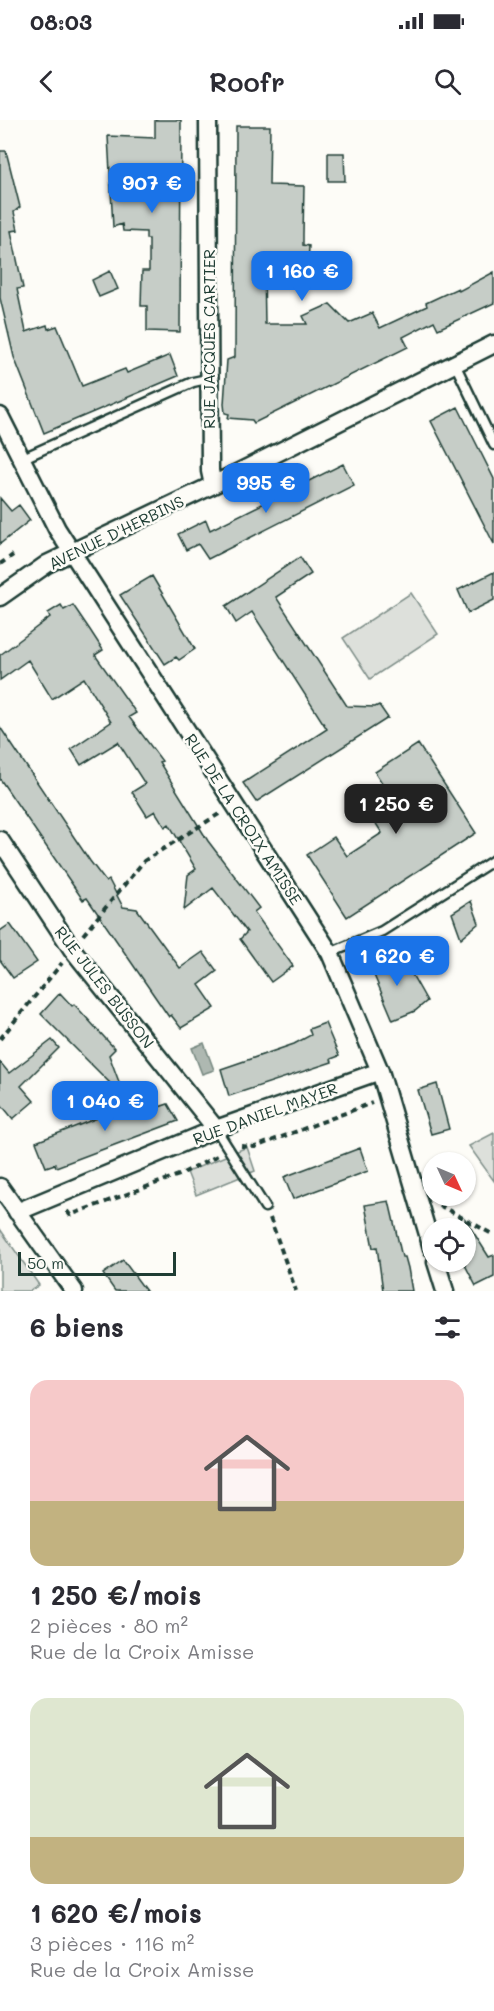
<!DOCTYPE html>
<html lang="fr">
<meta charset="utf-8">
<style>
body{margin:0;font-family:Mali,sans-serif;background:#f2f2f3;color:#2b2b33;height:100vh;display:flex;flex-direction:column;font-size:22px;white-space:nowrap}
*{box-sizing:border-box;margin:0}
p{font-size:20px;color:#7c7c81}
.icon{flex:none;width:33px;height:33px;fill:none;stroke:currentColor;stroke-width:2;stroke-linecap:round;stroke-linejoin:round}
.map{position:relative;height:1171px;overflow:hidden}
.drawer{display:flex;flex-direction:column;background:#fff;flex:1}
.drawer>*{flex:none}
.needle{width:39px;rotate:134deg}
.controls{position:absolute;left:422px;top:1032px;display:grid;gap:12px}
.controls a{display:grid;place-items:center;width:54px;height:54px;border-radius:50%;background:#fff;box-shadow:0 2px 4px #0004;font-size:30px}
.scale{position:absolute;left:18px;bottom:15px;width:158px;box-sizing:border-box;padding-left:6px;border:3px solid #1f3d34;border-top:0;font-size:16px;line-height:21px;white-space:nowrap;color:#1f3d34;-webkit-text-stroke:4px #fdfcf7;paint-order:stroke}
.price{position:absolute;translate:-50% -51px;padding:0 14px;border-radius:12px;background:#1a73e8;color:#fff;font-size:20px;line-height:39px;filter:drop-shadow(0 2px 3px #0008)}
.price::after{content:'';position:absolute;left:50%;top:36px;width:18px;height:14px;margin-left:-9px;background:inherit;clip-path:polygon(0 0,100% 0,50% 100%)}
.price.on{background:#222;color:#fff}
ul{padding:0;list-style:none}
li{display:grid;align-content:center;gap:12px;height:318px;padding:0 30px}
li span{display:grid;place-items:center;height:186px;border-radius:18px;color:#555}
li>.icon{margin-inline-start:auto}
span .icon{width:108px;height:108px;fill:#fffc;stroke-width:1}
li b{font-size:26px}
h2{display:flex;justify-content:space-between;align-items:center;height:72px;padding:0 30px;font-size:26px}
.status{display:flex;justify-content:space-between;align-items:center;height:42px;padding:0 30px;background:#fff;direction:ltr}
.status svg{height:16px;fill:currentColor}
header{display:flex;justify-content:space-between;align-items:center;height:78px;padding:0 30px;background:#fff;font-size:27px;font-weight:600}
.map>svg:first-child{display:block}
.green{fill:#dde0db;stroke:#7e8e88;stroke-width:1.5}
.water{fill:#aeb8b1;stroke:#75877f;stroke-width:1.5}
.building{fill:#c6cdc7;stroke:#1f3d34;stroke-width:1.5}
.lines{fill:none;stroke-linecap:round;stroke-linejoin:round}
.lane-casing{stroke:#1f3d34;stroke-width:13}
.street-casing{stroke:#1f3d34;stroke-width:21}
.path{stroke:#1f3d34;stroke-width:4;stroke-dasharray:6 4.5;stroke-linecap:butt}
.lane{stroke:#fdfcf7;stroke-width:8}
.street{stroke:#fdfcf7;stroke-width:16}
.labels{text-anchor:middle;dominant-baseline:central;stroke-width:5;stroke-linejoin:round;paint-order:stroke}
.street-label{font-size:16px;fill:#1f3d34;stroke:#fdfcf7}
</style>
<div class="status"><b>08:03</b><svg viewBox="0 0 49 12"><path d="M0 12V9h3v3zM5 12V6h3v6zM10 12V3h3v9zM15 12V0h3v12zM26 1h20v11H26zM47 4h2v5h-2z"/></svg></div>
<header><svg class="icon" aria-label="back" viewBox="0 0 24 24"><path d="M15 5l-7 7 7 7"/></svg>Roofr<svg class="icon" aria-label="search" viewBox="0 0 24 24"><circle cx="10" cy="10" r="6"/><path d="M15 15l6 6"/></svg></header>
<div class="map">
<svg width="494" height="1171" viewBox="0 0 494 1171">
<rect width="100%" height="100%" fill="#fdfcf7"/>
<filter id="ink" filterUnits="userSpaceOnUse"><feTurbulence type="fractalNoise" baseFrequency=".0167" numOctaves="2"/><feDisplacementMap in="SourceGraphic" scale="12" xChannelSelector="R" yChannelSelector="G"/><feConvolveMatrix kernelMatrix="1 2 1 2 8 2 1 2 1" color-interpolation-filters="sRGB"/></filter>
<g filter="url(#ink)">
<path class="green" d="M411,473l27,41 -68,45 -27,-41z
M494,1013v48l-25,-35z
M247,1027l8,24 -59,24 -9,-23z
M0,1109l39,56 -9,6h-30z"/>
<path class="water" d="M204,923l10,27 -12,4 -10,-26z"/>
<path class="building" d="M155,0h26l-1,212 -33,-1v-25h-6l1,-35h7v-32h-3v-7l-23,-1 -1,-7 -9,3 -5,-91 47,2z
M236,6h34l-1,59 35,1 -1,48v11l6,1 -1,18 -17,5h-27l1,55h42l-4,-8 27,-12 19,19 23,-10 8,15 47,-22 -1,-3 32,-15 1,3 35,-19v31l-56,26 -4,-8 -31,16 5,10 -154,76 -2,-3 -24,-2 1,-4 -4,-1 -1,-9 3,-44 8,-3z
M0,31h6l14,56 -6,5 4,18 -7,1 12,57 -6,1 9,43 21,-7 1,4 9,-3 25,60 43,-17 2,4 43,-18 8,21 -134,57 -30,-76 -14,-59z
M328,33h16l1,28h-17z
M110,151l8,18 -19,8 -7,-17z
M458,287l36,72v65l-63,-123z
M343,344l11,21 -146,74 -10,-15 -12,6 -8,-16 28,-14 4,10z
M0,378l11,13 8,-6 11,15 -30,24z
M300,437l11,17 -35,23 71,109 28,1 4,-2 9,13 -132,84 -13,-19 84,-54 -75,-117 -16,11 -10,-17z
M494,452v28l-26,13 -10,-23z
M152,456l43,73 -16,11 -3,-3 -11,7 -45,-69z
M61,485l3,5 9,-5 17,25 13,20 -8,5 41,58 -7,4 33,44 -3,1 49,79 51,67 -5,4 39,54 -22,16 -31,-43 7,-7 -34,-44 -29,22 4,-35 8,-6 -27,-45 -4,3 -10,-16 -8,5 -15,-24 13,-8 -27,-42 -37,23 -10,-16 40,-27 -27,-44 -32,21 -24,-39 -28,20v-25l50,-38 -2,-4z
M0,607l90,134 16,21 3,-2 14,27 14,2 43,59 23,-16 14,19 -18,14 16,23 -34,20 -10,-13 -2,2 -82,-119 -4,2 -83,-121z
M418,624l58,89 -129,84 -40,-62 27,-18 13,19 35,-23 -7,-11 23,-14 -23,-36z
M471,781l8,22 -18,15 -9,-25z
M10,804l27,38 -24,16 -13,-18v-29z
M388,832l10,23 12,-4 17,30 -12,10 -22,9 -25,-59z
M60,873l12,13 2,-2 41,45 -6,6 16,43 -84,-84z
M325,903l14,33 -8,3 1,3 -103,34 -8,-27 73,-25 17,-9 -2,-6z
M52,920l7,8 -38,38 13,15 -21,18 -13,-16v-41l9,11z
M437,964l12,45 -18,5 -13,-44z
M153,979l3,9 12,-4 10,17 -122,46 -1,-3 -9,3 -10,-25 102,-40 4,2z
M360,1028l8,23 -75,28 -9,-22z
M389,1081l13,56h3l3,11 4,23h-29l-6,-44 -4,1 -8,-43z
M465,1099l24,38 5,-2v22l-18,9 -11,-21z
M123,1140l23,31h-31l-12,-17z"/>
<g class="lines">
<defs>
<path id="lane" d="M455,244l39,81
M21,339l172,-77 14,-3
M330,833l52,-22 112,-71
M216,1009l49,78"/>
<path id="street" d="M208,0l2,351 3,14
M0,296l57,113 273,424 50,118 52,177
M0,477l47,-33 166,-79 281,-141
M0,720l72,109 144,180
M0,1067l74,104
M17,1092l199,-83 164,-58
M436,1142l9,29"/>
</defs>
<use href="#lane" class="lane-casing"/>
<use href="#street" class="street-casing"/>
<path class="path" d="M0,444l13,-9
M83,815l61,-74 75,-47
M0,919l62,-76
M241,1026l14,1 117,-44
M439,1085l55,30
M67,1091l3,4 109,-40 38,-19
M270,1098l26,73"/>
<use href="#lane" class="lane"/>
<use href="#street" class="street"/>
</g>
</g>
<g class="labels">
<g class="street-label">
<text transform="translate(208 219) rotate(-90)">RUE JACQUES CARTIER</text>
<text transform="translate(116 412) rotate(-26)">AVENUE D'HERBINS</text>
<text transform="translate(244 699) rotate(57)">RUE DE LA CROIX AMISSE</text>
<text transform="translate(105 867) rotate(52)">RUE JULES BUSSON</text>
<text transform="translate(265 993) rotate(-20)">RUE DANIEL MAYER</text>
</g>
</g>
</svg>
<div class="controls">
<a><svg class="needle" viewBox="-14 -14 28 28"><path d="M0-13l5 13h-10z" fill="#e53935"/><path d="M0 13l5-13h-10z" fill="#7c7c81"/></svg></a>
<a><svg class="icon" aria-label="locate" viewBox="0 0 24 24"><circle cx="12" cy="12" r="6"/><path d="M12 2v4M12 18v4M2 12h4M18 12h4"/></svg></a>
</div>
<div class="scale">50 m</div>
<b class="price" style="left:152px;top:94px">907 €</b>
<b class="price" style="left:302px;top:182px">1 160 €</b>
<b class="price" style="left:266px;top:394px">995 €</b>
<b class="price on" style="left:396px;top:715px">1 250 €</b>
<b class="price" style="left:397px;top:867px">1 620 €</b>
<b class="price" style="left:105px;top:1012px">1 040 €</b>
</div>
<section class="drawer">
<h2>6 biens<svg class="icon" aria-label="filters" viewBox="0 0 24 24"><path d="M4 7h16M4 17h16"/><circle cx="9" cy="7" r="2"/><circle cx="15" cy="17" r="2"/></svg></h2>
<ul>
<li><span style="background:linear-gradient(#f6c9c9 65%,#c2b280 0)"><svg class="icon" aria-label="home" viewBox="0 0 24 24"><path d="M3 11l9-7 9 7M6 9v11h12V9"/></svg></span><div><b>1 250 €/mois</b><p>2 pièces · 80 m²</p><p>Rue de la Croix Amisse</p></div></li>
<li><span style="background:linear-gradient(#dfe7d0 75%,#c2b280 0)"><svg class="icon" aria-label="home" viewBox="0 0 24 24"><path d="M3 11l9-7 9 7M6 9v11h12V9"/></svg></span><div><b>1 620 €/mois</b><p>3 pièces · 116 m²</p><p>Rue de la Croix Amisse</p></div></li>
</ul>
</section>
